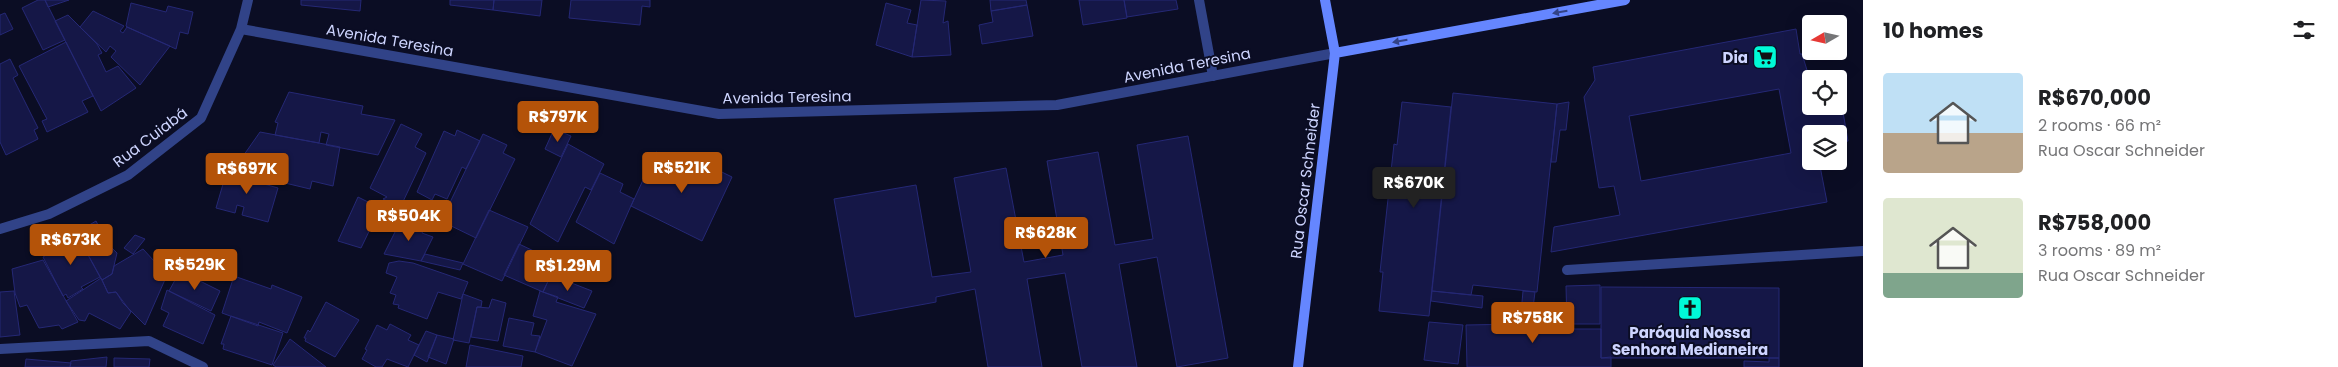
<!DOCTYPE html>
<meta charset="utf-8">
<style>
body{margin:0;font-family:Poppins,sans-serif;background:#f2f2f2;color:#202124;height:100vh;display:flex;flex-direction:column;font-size:19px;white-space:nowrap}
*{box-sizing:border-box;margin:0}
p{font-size:16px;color:#757577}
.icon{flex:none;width:28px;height:28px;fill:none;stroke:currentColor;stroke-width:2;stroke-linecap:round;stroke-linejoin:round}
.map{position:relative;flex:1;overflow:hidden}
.details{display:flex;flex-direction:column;background:#fff;width:475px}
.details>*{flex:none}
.needle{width:32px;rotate:261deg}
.fabs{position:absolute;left:1802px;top:15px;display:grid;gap:10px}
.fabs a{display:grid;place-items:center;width:45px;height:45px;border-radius:5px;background:#fff;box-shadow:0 5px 20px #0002;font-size:25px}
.price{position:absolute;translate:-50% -42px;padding:0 11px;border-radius:5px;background:#b45309;color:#fff;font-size:16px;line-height:32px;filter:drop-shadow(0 1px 2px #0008)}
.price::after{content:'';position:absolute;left:50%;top:30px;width:15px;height:11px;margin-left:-8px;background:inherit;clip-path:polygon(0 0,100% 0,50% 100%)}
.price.active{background:#222;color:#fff}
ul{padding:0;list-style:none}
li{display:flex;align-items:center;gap:15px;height:125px;padding:0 20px}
li span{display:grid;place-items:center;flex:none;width:140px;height:100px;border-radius:5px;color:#555}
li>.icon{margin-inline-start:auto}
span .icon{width:60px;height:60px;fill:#fffc;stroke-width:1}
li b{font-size:21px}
h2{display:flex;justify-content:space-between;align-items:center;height:60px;padding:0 20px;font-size:21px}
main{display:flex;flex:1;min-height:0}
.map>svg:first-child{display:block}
.building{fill:#151747;stroke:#252875;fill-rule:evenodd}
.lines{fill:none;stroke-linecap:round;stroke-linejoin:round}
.lane{stroke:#314388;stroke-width:10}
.street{stroke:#314388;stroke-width:10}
.secondary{stroke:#6586ff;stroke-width:10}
.oneway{fill:#334387}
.labels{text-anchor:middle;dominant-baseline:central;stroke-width:4;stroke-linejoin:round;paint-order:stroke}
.street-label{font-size:15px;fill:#ced5ff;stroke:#0b0d24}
.poi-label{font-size:15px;font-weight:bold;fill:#ced5ff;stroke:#0b0d24;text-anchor:end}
</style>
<main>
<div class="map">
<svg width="1863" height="367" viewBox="0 0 1863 367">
<rect width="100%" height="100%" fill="#0b0d24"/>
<path class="building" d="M38,0h7l20,40 -22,10 -21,-42z
M45,0h24l-21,7z
M301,0h60l-1,11 -59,-6z
M450,0h44l-1,10 -43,-5z
M494,0h48l-2,16 -47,-6z
M571,0h79v7l-8,-1 -2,19 -71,-7z
M921,0l25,1 -3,22 5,-2 3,34 -39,2z
M990,0h36l1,5 -36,6z
M1079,0h45l3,18 -44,7z
M1124,0h52l2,9 -51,8z
M131,3l35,9 2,-6 25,6 -5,22 -8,-2 -4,17 -49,-22 -1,-1z
M886,3l25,7 -4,13 10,2 -5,32 -36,-12z
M1027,5l6,31 -51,8 -3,-19 14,-3 -2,-11z
M93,11l31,15 -4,5 3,2 4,-6 43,19 -30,39 -29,-28 5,-6 -6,-5 -4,6 -26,-25z
M5,13l8,16 -13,6v-20z
M68,15l29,29 5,9 -4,2 8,17 12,-6 18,22 -35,23 -46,-90z
M1796,29l4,25h2l9,29v23h28v-17l9,52 -9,2v-9h-28v27h8l8,41 -276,50 3,-25 66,-12 -6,-29 -15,2 -15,-91 11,-17 -2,-13zM1779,89l12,64 -150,28 -12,-65z
M66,42l27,54 -11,5 6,11 -41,20 -5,-11 5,-2 -28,-53z
M10,59l8,16 -5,3 25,50 -4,2 4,9 -32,16 -6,-13v-78z
M289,92l74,14 -2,8 34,6 -17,35 -52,-10 3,-11 -8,-2 -2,11 -44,-8 3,-12 -3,-1z
M1453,93l104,11 -20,188 -64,-7 -2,10 -39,-4z
M1402,102l49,5 -22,209 -50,-5 4,-39h-3l14,-128 3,1z
M1569,102l-3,28h-6l-4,32h-5l6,-58z
M401,124l21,10 -7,13 11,6 -26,55 -17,-9 4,-2 -17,-9z
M554,129l17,7 -10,21 -16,-8z
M457,130l23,11 -14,28 -4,-2 -15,32 -12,-5 -3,6 -15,-8 27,-61 11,5z
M260,132l80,15 -7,39 -21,-5 -2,8 -25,-6 2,-9 -14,-3 -3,8 -36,-10z
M483,134l24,11 -4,8 12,6 -39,79 -35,-17z
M1188,136l40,222 -51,9 -20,-110 -38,7 18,103h-55l-17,-94 -38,6 15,88h-54l-13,-78 -39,8v5l-81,15 -21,-118 82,-14 16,92 39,-5 -17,-94 52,-10 18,94 39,-7 -16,-94 51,-9 17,93 38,-6 -16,-94z
M568,144l36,20 -13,26 -6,-3 -27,55 -28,-18z
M656,152l30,13 5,-8 41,20 -30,64 -71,-35z
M228,167l24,7 -2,6 28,8 -10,34 -26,-7 2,-8 -7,-2 -2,8 -19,-5z
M600,173l23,11 -3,8 14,7 -20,45 -38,-22z
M358,197l16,8 -5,10 6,4 -14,29 -23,-7z
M489,210l39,17 -26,54 -39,-17z
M401,220l12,6 1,-5 11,6 -3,6 11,4 -12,24 -37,-7z
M96,221l5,10 -4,2 20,20 -5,21 -10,6 -26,-47z
M76,233l24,44 -19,10 2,2 -15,9 -2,-4 -3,2 -20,-39 14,-8 -2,-5z
M135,235l10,4 -12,15 -9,-6z
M519,244l38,18 -14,30 -39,-17z
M143,249l24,26 -22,50 -22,-22 -7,-11 -8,1 -6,-13 10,-6 2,-8z
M425,254l38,9 -3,7 -39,-9z
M43,260l35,62 -16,7 -3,-4 -20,3 -12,-23 -7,2 -5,-14 -3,-24z
M399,261l14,2 55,19 -7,17 -23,-7 -11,27 -29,-11 1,-3 -6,-1 3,-9 -6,-2 7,-16 -11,-4 3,-10z
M180,271l40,20 -9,20 -42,-20z
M551,275l41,16 -8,17 -41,-16z
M234,276l37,13 1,-4 30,12 -15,36 -28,-11 -1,4 -36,-13z
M101,278l7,15 8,-1 15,20 -11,17 -31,-16 -4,8 -6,-1 -13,-19z
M1600,285v39h-33l-1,-38z
M1601,287l178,1v70h-178z
M167,290l48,25 -12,29 -40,-18 6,-13 -8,-4z
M14,291l6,44 -20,2v-45z
M540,291l18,6 -2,5 40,12 -24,52 -37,-14 12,-32 -14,-4z
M1432,291l51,5 -1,12 -51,-7z
M1523,291l12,1 -4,32h26v5h44v29l10,-1v10h-144l-1,-42 54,-1z
M463,294l19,7 -1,6h-4l-8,36 -16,-3z
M492,299l14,4 -8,38 -27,-4 6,-30 12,1z
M326,302l33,18 -24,37 -30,-16 1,-3h-2l4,-8 2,2z
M231,316l52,17 -11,32 -49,-16 1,-5h-3z
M509,318l25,5 -3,12 9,1 -5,16 -32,-6z
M1429,322l34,3 -5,39 -34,-4z
M390,324l21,11 -3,5 11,5 -11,22 -21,-8 -5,8h-6l-14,-8 5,-9 -2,-1 12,-24 10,5z
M426,331l11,4 -10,27 -13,-7z
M437,335l17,4 -8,25 -18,-7z
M290,339l36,28h-50l-3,-2z
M470,345l53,11 -2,11h-55z
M107,357l-1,10h-36l1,-6z
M114,358l36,1 -1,8h-35z
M1769,358h10v9h-35v-6l25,1z
M26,359l45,4 -1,4h-45z"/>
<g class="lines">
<path class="lane" d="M1199,0l14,76
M1567,270l296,-19
M0,349l149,-8 54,26"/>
<path class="street" d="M241,29l478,85 338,-9 278,-52
M0,229l49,-15 79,-39 73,-57 40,-89 7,-29"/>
<path class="secondary" d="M1335,53l290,-53
M1298,367l37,-314 -10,-53"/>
</g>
<defs><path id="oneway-solid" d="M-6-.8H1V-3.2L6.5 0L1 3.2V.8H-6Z" transform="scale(1.25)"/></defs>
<g class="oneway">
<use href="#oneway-solid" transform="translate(1560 12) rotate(170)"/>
<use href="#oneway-solid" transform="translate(1400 41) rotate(170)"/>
</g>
<defs>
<symbol id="supermarket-square" viewBox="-11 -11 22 22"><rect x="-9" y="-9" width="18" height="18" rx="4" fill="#00f9d7" stroke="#0b0d24"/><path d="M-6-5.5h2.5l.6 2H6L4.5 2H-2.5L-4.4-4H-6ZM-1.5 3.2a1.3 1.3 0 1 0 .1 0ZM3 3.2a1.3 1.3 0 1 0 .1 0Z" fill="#111"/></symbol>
<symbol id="church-square" viewBox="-11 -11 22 22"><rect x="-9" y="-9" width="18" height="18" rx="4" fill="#00f9d7" stroke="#0b0d24"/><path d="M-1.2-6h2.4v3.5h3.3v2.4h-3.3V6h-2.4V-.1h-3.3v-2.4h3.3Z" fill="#111"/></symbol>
</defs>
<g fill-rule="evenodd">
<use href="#supermarket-square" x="1751" y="43" width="28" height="28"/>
<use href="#church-square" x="1676" y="294" width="28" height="28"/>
</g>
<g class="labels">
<g class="street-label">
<text transform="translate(390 40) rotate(10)">Avenida Teresina</text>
<text transform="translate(1187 65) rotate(-11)">Avenida Teresina</text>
<text transform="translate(787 97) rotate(-1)">Avenida Teresina</text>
<text transform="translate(150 137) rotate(-37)">Rua Cuiabá</text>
<text transform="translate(1305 181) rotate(-83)">Rua Oscar Schneider</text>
</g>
<g class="poi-label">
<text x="1748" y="57">Dia</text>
<text x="1690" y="332" text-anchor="middle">Paróquia Nossa<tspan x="1690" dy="17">Senhora Medianeira</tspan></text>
</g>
</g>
</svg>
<div class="fabs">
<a><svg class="needle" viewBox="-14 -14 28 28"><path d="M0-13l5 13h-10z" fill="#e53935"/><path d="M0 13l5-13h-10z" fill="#757577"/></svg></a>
<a><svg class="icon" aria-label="locate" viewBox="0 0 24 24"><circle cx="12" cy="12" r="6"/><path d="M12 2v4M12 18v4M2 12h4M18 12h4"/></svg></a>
<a><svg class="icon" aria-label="layers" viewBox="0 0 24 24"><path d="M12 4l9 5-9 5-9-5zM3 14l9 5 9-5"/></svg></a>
</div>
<b class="price" style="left:558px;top:143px">R$797K</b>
<b class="price" style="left:682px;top:194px">R$521K</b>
<b class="price" style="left:247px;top:195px">R$697K</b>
<b class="price active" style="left:1414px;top:209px">R$670K</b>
<b class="price" style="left:409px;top:242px">R$504K</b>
<b class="price" style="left:1046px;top:259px">R$628K</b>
<b class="price" style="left:71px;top:266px">R$673K</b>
<b class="price" style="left:195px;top:291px">R$529K</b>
<b class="price" style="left:568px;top:292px">R$1.29M</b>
<b class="price" style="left:1533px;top:344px">R$758K</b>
</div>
<section class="details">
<h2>10 homes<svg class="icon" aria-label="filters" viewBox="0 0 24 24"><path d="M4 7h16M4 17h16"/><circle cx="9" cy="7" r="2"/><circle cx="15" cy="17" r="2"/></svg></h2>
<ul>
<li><span style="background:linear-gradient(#bfe0f5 60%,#b9a48a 0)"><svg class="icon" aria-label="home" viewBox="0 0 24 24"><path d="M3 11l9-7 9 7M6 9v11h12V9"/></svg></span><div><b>R$670,000</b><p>2 rooms · 66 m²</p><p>Rua Oscar Schneider</p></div></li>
<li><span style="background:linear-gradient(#dfe7d0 75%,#7fa58c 0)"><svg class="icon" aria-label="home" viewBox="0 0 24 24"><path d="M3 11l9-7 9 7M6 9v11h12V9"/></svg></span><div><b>R$758,000</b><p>3 rooms · 89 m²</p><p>Rua Oscar Schneider</p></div></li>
</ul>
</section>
</main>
